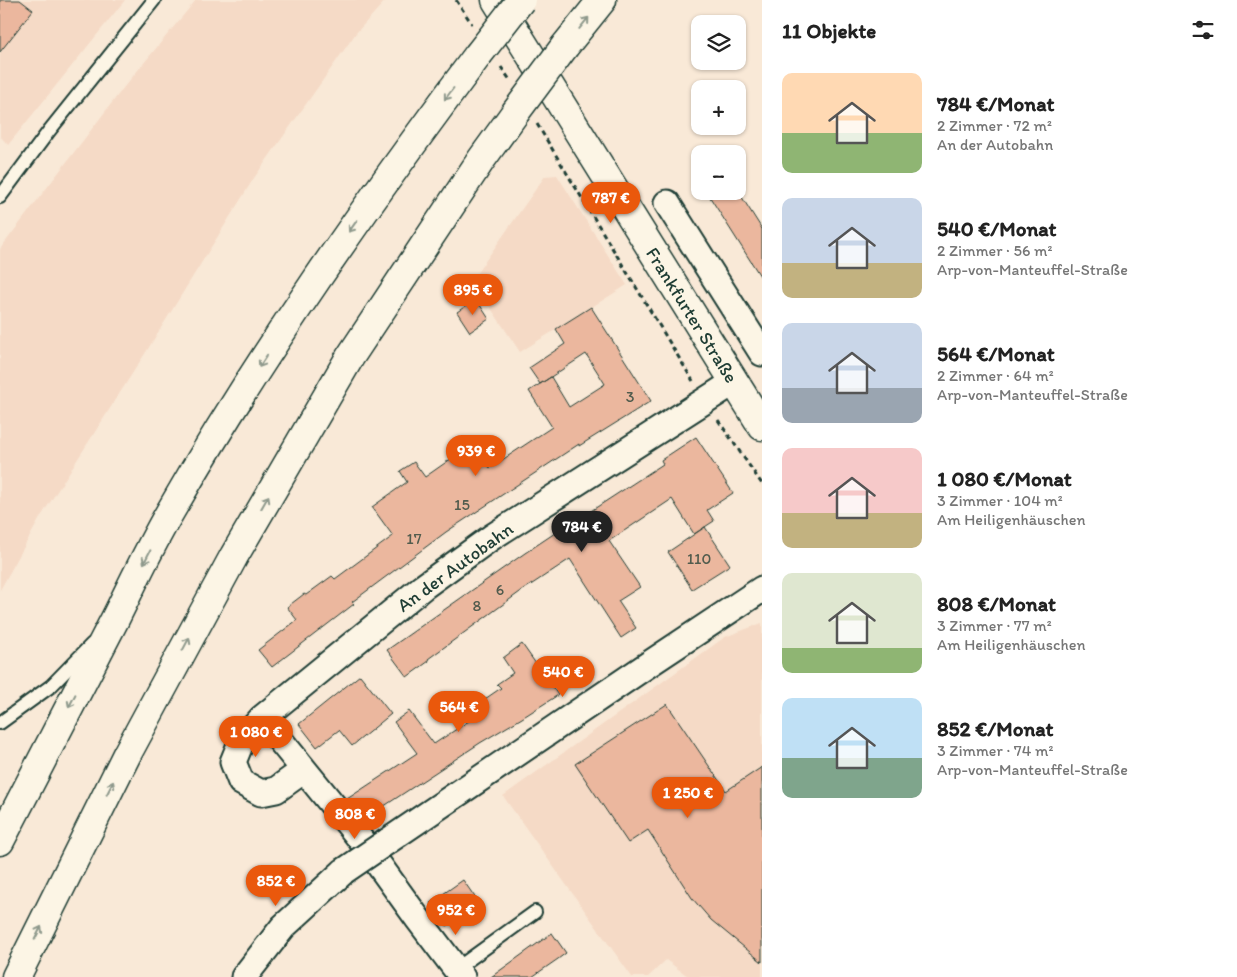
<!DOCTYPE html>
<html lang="de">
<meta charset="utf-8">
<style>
body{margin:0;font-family:Itim,sans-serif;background:#f2f2f2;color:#222;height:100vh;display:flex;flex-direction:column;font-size:19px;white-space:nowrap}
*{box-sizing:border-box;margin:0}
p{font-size:16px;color:#767676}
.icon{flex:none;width:28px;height:28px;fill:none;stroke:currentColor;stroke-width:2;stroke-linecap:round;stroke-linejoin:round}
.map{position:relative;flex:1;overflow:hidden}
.panel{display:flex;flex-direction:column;background:#fff;width:475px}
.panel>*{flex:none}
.buttons{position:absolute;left:691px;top:15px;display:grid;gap:10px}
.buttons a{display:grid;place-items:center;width:55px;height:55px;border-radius:10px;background:#fff;box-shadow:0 1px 4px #0004;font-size:25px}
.price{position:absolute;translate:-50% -42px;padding:0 11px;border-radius:18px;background:#ea580c;color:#fff;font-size:16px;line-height:32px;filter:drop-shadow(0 1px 2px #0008)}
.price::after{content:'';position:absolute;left:50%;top:30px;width:15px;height:11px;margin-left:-8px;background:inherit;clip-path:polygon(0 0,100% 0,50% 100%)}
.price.selected{background:#222;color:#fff}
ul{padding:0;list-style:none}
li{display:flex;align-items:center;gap:15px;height:125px;padding:0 20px}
li span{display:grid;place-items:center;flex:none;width:140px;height:100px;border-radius:10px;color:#555}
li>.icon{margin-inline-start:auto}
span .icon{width:60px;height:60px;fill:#fffc;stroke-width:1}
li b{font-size:21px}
h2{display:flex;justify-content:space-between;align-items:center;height:60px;padding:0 20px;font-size:21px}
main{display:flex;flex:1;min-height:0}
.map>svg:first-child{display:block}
.built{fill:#f5dac6}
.building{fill:#ebb79e;stroke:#1f3d34}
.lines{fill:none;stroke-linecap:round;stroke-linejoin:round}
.lane-casing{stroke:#1f3d34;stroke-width:16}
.street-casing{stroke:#1f3d34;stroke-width:29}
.secondary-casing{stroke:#1f3d34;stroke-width:31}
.highway-casing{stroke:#1f3d34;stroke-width:31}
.path{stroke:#1f3d34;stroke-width:3;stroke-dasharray:5 4;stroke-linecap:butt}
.lane{stroke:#fcf5e5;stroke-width:12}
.street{stroke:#fcf5e5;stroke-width:25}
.secondary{stroke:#fcf5e5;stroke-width:28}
.highway{stroke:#fcf5e5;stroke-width:28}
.street-bridge-casing{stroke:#1f3d34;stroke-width:29;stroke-linecap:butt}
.highway-bridge-casing{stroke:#1f3d34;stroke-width:31;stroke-linecap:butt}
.street-bridge{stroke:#fcf5e5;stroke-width:25}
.highway-bridge{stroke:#fcf5e5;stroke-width:28}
.oneway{stroke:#8e998c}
.labels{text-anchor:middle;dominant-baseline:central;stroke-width:4;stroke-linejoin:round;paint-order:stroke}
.number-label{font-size:16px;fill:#525c4e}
.street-label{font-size:19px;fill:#1f3d34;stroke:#fcf5e5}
</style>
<main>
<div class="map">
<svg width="762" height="977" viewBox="0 0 762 977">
<rect width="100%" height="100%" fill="#f9e9d7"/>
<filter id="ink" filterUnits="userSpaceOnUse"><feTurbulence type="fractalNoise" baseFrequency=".02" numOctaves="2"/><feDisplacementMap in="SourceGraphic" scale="10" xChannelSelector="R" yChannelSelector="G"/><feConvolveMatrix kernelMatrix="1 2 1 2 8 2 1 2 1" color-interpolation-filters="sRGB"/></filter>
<g filter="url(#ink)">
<path class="built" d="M0,0h125l-117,145 -8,-9z
M196,0h190l-30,33 -102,145 -108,174 -106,166 -40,72v-341l124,-162z
M557,175l70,110 -107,67 -48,-72 73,-104z
M762,623v354h-73l-23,-17 -18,17h-16l-129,-181 222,-159z"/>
<path class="building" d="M0,0h20l13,10 -33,42z
M706,191h32l24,38v50z
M476,299l13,20 -19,13 -13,-20z
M591,307l60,94 -72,45v-2l-133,88 -94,70 2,2 -82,63 -14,-17 39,-30 -10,-13 17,-13 2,1 26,-19 3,3 58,-43 -21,-29 35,-25 -7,-11 14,-9 11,15 30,-21 -4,-6 19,-12 20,30 62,-41 -23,-36 22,-14 18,30 36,-23 -19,-30 -46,30 -11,-16 36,-24 -9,-15z
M696,437l37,56 -26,17 7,11 -20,13 -22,-35 -63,42 31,46 -22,14 18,27 -15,10 -51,-79 -50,33 -92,67 1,2 -22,16 -20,-27 138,-97 51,-34 1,1 86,-56 -2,-4z
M705,527l25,38 -38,24 -24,-37z
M522,644l36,51 -36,23 -42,25 -117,77 -16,-21 70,-46 -23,-31 15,-11 25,33 53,-35 -5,-8 19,-13 -4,-4 16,-11 -10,-15z
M360,675l31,39 -39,32 -13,-16 -22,17 -18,-23z
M667,704l59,87 36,-24v195l-51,-42 -19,-22 -44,-68 -20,13 -53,-79z
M463,880l16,23 -32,23 -17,-23z
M552,933l14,20 -8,6 -26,18h-41z"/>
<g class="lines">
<defs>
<path id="lane" d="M0,197l49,-66 105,-131
M0,723l51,-37 41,-42
M456,969l79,-57"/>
<path id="street" d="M667,203l95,150
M262,718l161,-131 69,-50 242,-155
M304,770l-28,20 -15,3 -20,-11 -8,-20 9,-22 20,-22 96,118 60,83 44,58
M388,841l261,-177 113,-75
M244,977l39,-50 61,-56"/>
<path id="secondary" d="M496,0l266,426"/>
<path id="highway" d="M565,46l37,-46
M0,841c38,-74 76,-148 115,-222 18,-36 35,-73 55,-107 92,-160 198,-310 308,-457
M16,977l111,-223 107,-198 116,-199 131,-197 34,-47"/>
</defs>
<use href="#lane" class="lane-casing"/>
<use href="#street" class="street-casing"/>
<use href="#secondary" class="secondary-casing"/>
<use href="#highway" class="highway-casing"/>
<path class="path" d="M456,0l16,24
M501,67l9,13
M537,124l156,257
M718,420l44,64"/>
<use href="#lane" class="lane"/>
<use href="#street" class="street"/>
<use href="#secondary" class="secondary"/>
<use href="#highway" class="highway"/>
<defs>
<path id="street-bridge" d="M344,871l44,-30"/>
<path id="highway-bridge" d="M478,55l43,-55
M515,113l50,-67"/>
</defs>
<use href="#street-bridge" class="street-bridge-casing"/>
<use href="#highway-bridge" class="highway-bridge-casing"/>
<use href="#street-bridge" class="street-bridge"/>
<use href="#highway-bridge" class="highway-bridge"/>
</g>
<defs><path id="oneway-shaft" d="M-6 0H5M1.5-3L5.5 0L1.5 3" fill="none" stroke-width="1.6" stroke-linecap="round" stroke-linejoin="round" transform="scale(1.25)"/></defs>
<g class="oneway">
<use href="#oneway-shaft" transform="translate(584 23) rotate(-51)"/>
<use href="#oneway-shaft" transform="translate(449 94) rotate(127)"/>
<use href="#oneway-shaft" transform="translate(353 226) rotate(125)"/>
<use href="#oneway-shaft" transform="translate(263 361) rotate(123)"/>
<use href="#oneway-shaft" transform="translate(265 502) rotate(-60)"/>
<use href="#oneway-shaft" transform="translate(147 557) rotate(117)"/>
<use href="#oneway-shaft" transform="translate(186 644) rotate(-62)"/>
<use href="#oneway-shaft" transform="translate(72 701) rotate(117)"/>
<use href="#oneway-shaft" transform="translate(110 788) rotate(-63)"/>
<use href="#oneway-shaft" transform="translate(38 933) rotate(-63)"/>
</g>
</g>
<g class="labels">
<g class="number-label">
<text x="630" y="396">3</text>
<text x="462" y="504">15</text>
<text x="414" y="538">17</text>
<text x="699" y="558">110</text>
<text x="500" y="589">6</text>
<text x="477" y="605">8</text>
</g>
<g class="street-label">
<text transform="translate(692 315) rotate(58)">Frankfurter Straße</text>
<text transform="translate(455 567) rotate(-36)">An der Autobahn</text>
</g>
</g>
</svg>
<div class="buttons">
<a><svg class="icon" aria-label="layers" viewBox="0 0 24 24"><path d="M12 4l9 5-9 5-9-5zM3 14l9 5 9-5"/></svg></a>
<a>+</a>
<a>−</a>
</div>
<b class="price" style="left:611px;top:224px">787 €</b>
<b class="price" style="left:473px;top:316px">895 €</b>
<b class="price" style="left:476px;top:477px">939 €</b>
<b class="price selected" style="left:582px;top:553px">784 €</b>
<b class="price" style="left:563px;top:698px">540 €</b>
<b class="price" style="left:459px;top:733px">564 €</b>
<b class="price" style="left:256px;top:758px">1 080 €</b>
<b class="price" style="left:688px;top:819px">1 250 €</b>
<b class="price" style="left:355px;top:840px">808 €</b>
<b class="price" style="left:276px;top:907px">852 €</b>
<b class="price" style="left:456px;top:936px">952 €</b>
</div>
<section class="panel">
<h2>11 Objekte<svg class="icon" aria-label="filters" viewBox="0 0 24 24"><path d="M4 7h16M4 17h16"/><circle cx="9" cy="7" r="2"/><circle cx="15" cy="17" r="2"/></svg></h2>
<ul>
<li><span style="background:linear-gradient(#ffd9b3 60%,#8fb573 0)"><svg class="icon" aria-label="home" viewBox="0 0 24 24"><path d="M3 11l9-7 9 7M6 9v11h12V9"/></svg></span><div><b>784 €/Monat</b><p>2 Zimmer · 72 m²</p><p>An der Autobahn</p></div></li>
<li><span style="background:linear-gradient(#c9d6e8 65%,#c2b280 0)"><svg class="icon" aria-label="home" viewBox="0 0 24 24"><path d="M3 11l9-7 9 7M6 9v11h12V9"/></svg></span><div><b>540 €/Monat</b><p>2 Zimmer · 56 m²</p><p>Arp-von-Manteuffel-Straße</p></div></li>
<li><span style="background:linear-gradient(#c9d6e8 65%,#9aa5b1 0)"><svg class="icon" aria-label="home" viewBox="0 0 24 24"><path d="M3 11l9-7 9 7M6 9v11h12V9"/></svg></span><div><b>564 €/Monat</b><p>2 Zimmer · 64 m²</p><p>Arp-von-Manteuffel-Straße</p></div></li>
<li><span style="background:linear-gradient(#f6c9c9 65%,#c2b280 0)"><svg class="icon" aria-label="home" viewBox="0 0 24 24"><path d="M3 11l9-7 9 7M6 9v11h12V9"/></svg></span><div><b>1 080 €/Monat</b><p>3 Zimmer · 104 m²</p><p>Am Heiligenhäuschen</p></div></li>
<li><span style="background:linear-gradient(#dfe7d0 75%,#8fb573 0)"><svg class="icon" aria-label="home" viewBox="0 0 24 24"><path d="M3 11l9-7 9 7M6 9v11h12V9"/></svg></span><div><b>808 €/Monat</b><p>3 Zimmer · 77 m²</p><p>Am Heiligenhäuschen</p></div></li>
<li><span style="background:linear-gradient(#bfe0f5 60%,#7fa58c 0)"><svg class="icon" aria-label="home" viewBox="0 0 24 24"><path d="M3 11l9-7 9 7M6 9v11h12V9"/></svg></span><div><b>852 €/Monat</b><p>3 Zimmer · 74 m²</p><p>Arp-von-Manteuffel-Straße</p></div></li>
</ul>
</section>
</main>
